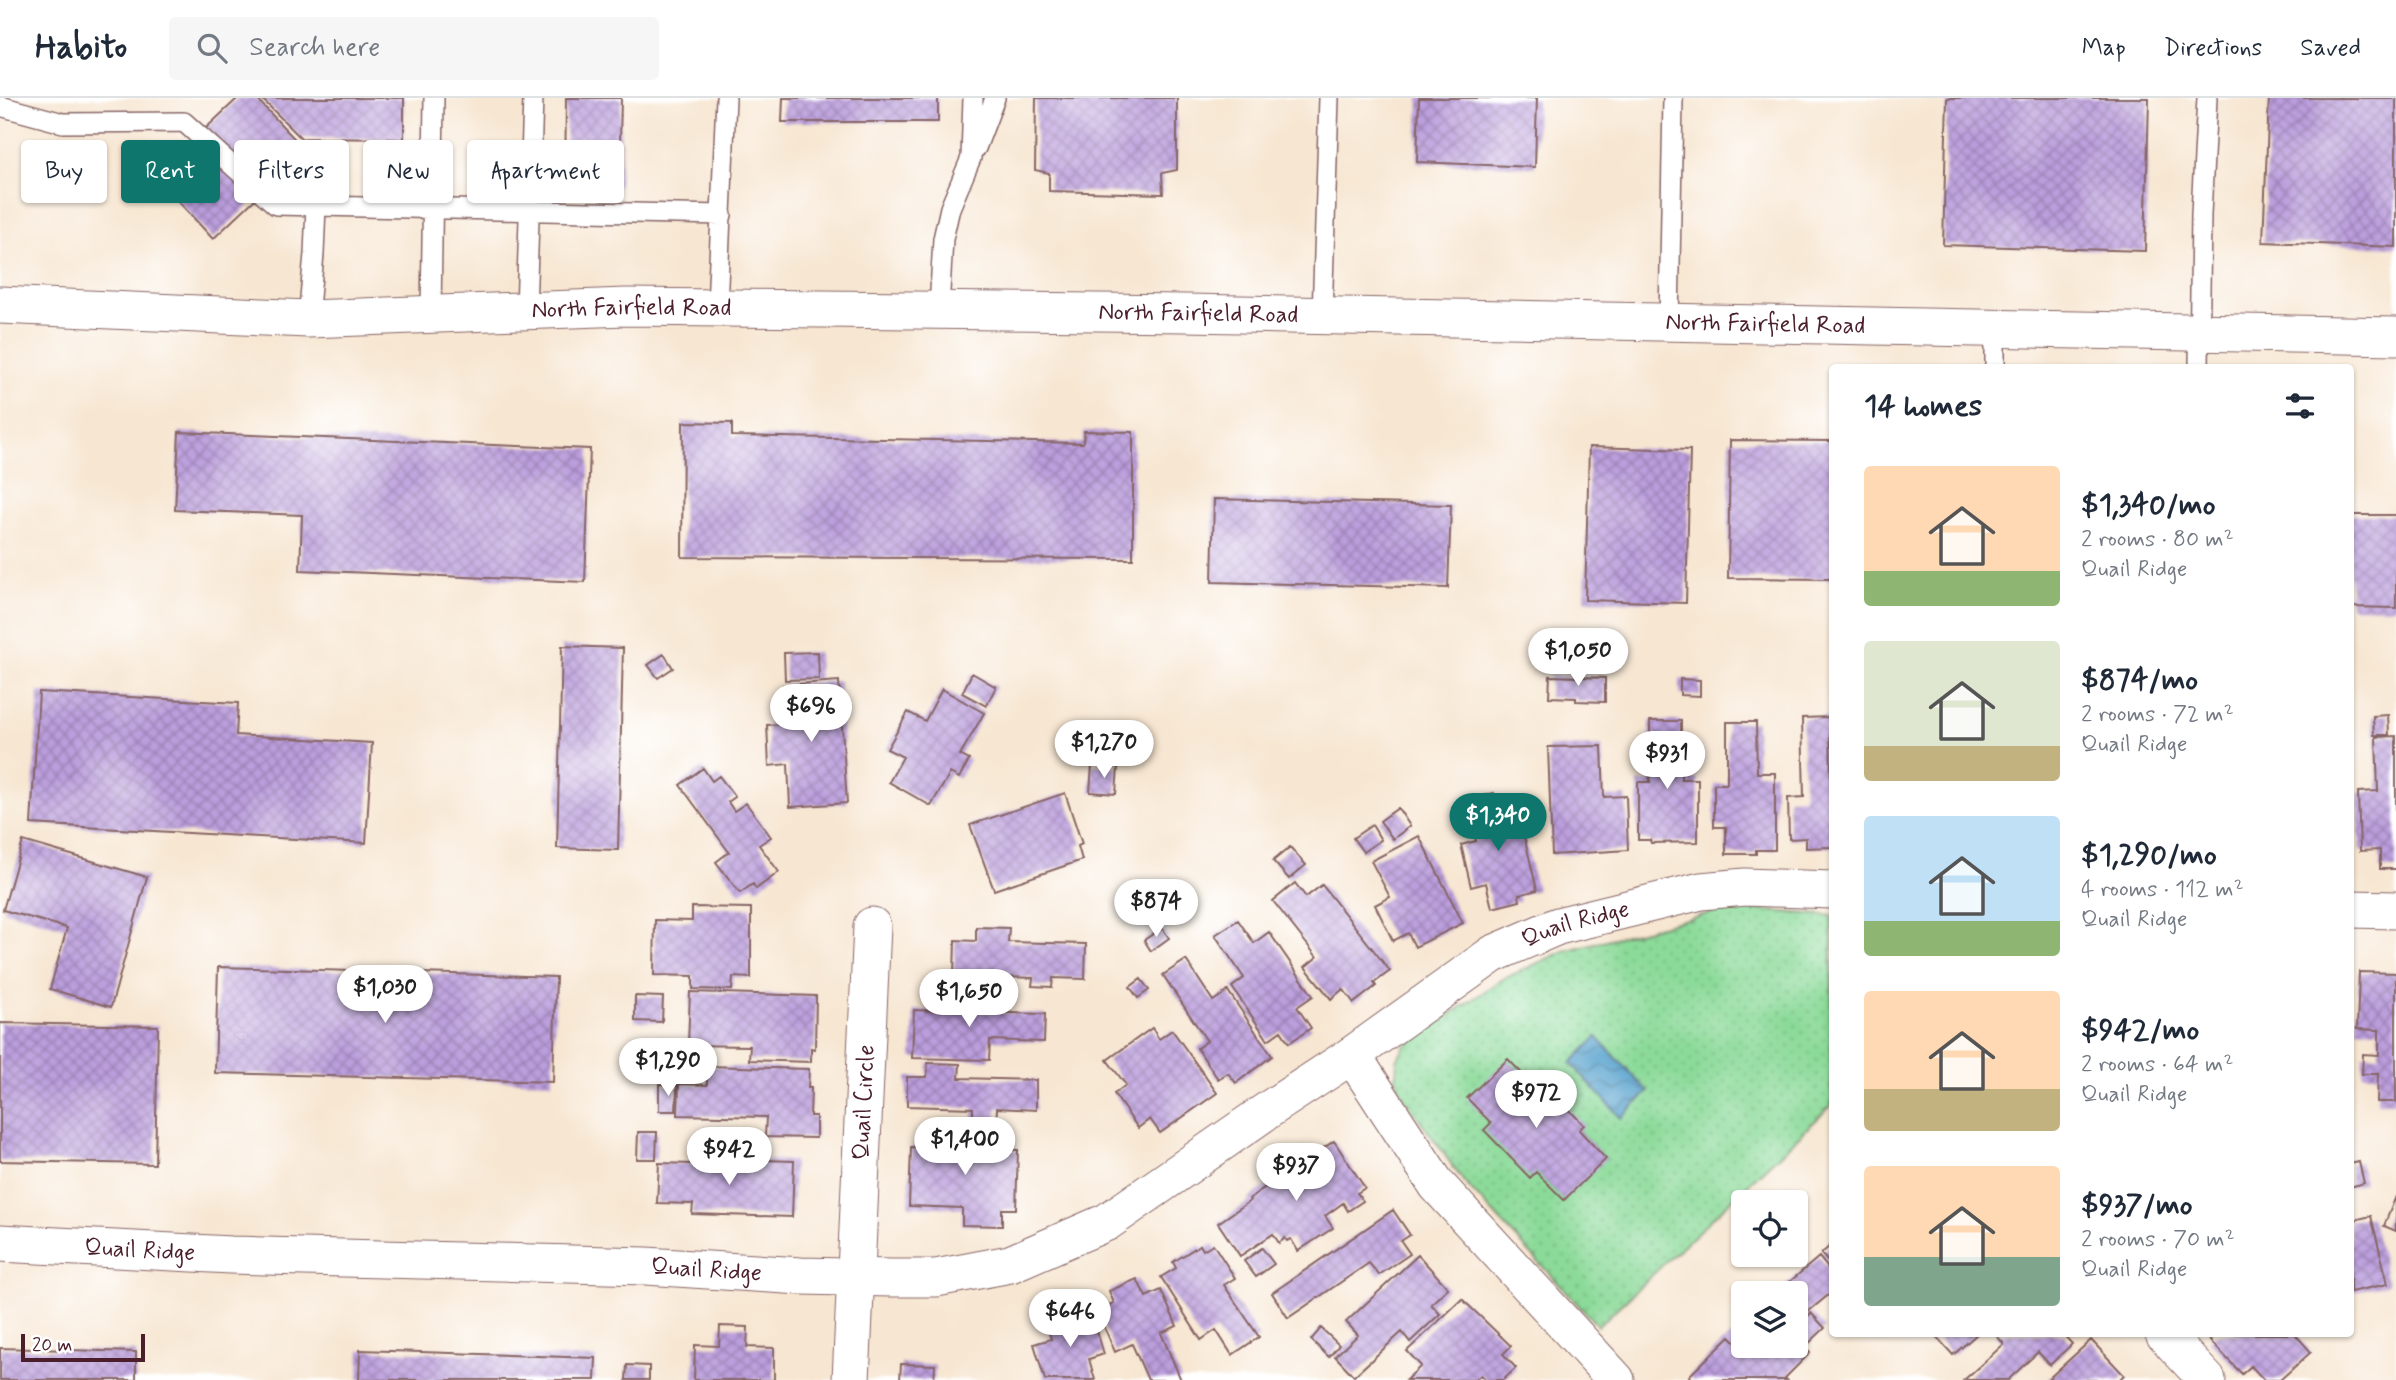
<!DOCTYPE html>
<meta charset="utf-8">
<style>
body{margin:0;font-family:Mynerve,sans-serif;background:#f6f6f7;color:#1f2937;height:100vh;display:flex;flex-direction:column;font-size:26px;white-space:nowrap}
*{box-sizing:border-box;margin:0}
p{font-size:23px;color:#747a83}
.icon{flex:none;width:38px;height:38px;fill:none;stroke:currentColor;stroke-width:2;stroke-linecap:round;stroke-linejoin:round}
.map{position:relative;flex:1;overflow:hidden}
.side{position:absolute;left:1829px;top:266px;width:525px;height:973px;display:flex;flex-direction:column;background:#fff;border-radius:7px;box-shadow:0 2px 5px #0004}
.side>*{flex:none}
.hud{position:absolute;left:21px;top:42px;width:665px;height:63px;display:flex;gap:14px}
.fabs{position:absolute;left:1731px;top:1092px;display:grid;gap:14px}
.fabs a{display:grid;place-items:center;width:77px;height:77px;border-radius:7px;background:#fff;box-shadow:0 2px 5px #0004;font-size:35px}
.scale{position:absolute;left:21px;bottom:18px;width:124px;box-sizing:border-box;padding-left:7px;border:4px solid #4a1f2b;border-top:0;font-size:19px;line-height:24px;white-space:nowrap;color:#4a1f2b;-webkit-text-stroke:5px #fff;paint-order:stroke}
.price{position:absolute;translate:-50% -60px;padding:0 16px;border-radius:24px;background:#fff;color:#222;font-size:23px;line-height:46px;filter:drop-shadow(0 2px 4px #0008)}
.price::after{content:'';position:absolute;left:50%;top:42px;width:21px;height:16px;margin-left:-10px;background:inherit;clip-path:polygon(0 0,100% 0,50% 100%)}
.price.current{background:#0f766e;color:#fff}
ul{padding:0;list-style:none}
li{display:flex;align-items:center;gap:21px;height:175px;padding:0 35px}
li span{display:grid;place-items:center;flex:none;width:196px;height:140px;border-radius:7px;color:#555}
li>.icon{margin-inline-start:auto}
span .icon{width:84px;height:84px;fill:#fffc;stroke-width:1}
li b{font-size:30px}
h2{display:flex;justify-content:space-between;align-items:center;height:84px;padding:0 35px;font-size:30px}
.chip{padding:0 24px;border-radius:7px;background:#fff;box-shadow:0 2px 5px #0004;font-size:24px;line-height:63px}
.chip.current{background:#0f766e;color:#fff}
header{display:flex;align-items:center;gap:42px;box-sizing:border-box;height:98px;padding:0 35px;background:#fff;border-bottom:2px solid #e0e1e3}
header strong{font-size:33px}
nav{display:flex;gap:38px;margin-inline-start:auto;font-size:24px}
.search{width:490px;height:63px;background:#f6f6f7;display:flex;align-items:center;gap:18px;box-sizing:border-box;padding:0 24px;border-radius:7px;color:#747a83;font-size:26px}
.map>svg:first-child{display:block}
.park{fill:url(#park-dots);stroke:#6a7c62;stroke-width:2}
.water{fill:url(#water-waves);stroke:#50607c;stroke-width:2}
.building{fill:url(#building-cross-hatch)}
.lines{fill:none;stroke-linecap:round;stroke-linejoin:round}
.service-casing{stroke:#876565;stroke-width:22}
.minor-casing{stroke:#876565;stroke-width:39}
.service{stroke:#fff;stroke-width:19}
.minor{stroke:#fff;stroke-width:37}
.labels{text-anchor:middle;dominant-baseline:central;stroke-width:6;stroke-linejoin:round;paint-order:stroke}
.street-label{font-size:24px;fill:#4a1f2b;stroke:#fff}
</style>
<header>
<strong>Habito</strong>
<div class="search"><svg class="icon" aria-label="search" viewBox="0 0 24 24"><circle cx="10" cy="10" r="6"/><path d="M15 15l6 6"/></svg>Search here</div>
<nav><a>Map</a><a>Directions</a><a>Saved</a></nav>
</header>
<div class="map">
<svg width="2396" height="1282" viewBox="0 0 2396 1282">
<defs>
<pattern id="park-dots" width="8" height="8" patternUnits="userSpaceOnUse" patternTransform="scale(1.75)"><rect width="8" height="8" fill="#8bda99"/><path d="M2 2h.1M6 6h.1" fill="none" stroke="#79bb84" stroke-width="1.8" stroke-linecap="round"/></pattern>
<pattern id="water-waves" width="16" height="10" patternUnits="userSpaceOnUse" patternTransform="scale(1.75)"><rect width="16" height="10" fill="#56a2ce"/><path d="M0 5q4-4 8 0t8 0" fill="none" stroke="#4983a7"/></pattern>
<pattern id="building-cross-hatch" width="8" height="8" patternUnits="userSpaceOnUse" patternTransform="scale(1.75)"><rect width="8" height="8" fill="#bb9edd"/><path d="M0 0l8 8M0 8l8-8" fill="none" stroke="#9a80b3"/></pattern>
</defs>
<rect width="100%" height="100%" fill="#fff"/>
<filter id="ink" filterUnits="userSpaceOnUse"><feTurbulence type="fractalNoise" baseFrequency=".0143" numOctaves="2"/><feDisplacementMap in="SourceGraphic" scale="14" xChannelSelector="R" yChannelSelector="G"/><feConvolveMatrix kernelMatrix="1 2 1 2 8 2 1 2 1" color-interpolation-filters="sRGB"/></filter>
<filter id="wash" filterUnits="userSpaceOnUse"><feTurbulence type="fractalNoise" baseFrequency=".00686" numOctaves="4" result="noise"/><feDisplacementMap in="SourceGraphic" scale="28" xChannelSelector="R" yChannelSelector="G"/><feGaussianBlur stdDeviation="1.57" result="paint"/><feColorMatrix in="noise" values="0 0 0 0 0 0 0 0 0 0 0 0 0 0 0 0 0 1.4 0 .05"/><feComposite in="paint" operator="in"/></filter>
<g filter="url(#wash)">
<rect width="100%" height="100%" fill="#f7e6d1"/>
<path class="park" d="M1745,811l87,7v189l-234,221 -134,-144 -61,-86 -7,-17 1,-19 8,-15 98,-66 61,-28 150,-39z"/>
<path class="water" d="M1597,939l51,55 -27,26 -50,-55z"/>
<g id="blocks">
<path class="building" d="M238,0h18l50,53 -93,88 -58,-63z
M261,0h143v41l-103,-1z
M566,0h55l-2,90 -54,-1z
M783,0h155v24h-156z
M1036,0h141v72l-15,3 1,21 -114,-3v-18l-14,-3z
M1419,0h118l-2,69 -118,-5z
M1947,0h202l-4,153 -202,-6z
M2269,0h127v149l-133,-5z
M683,324l49,1v13l351,7 1,-12 49,1v127l-451,-2z
M179,334l411,17 -5,133 -285,-12 2,-55 -127,-5z
M1730,342l102,1v138l-104,-1z
M1589,349l101,3 -4,153 -101,-3z
M1214,401l237,6 -3,83 -236,-6z
M2350,417h46v93l-46,-1z
M562,548l61,2 -5,202 -61,-2z
M818,554l1,27 -34,1 -1,-27z
M664,556l9,14 -15,10 -10,-13z
M972,575l24,14 -10,19 -24,-13z
M1550,578l55,2v24l-29,-1v-3l-27,-1z
M1680,581l20,1v16l-20,-1z
M839,583l8,122 -57,4 -2,-43 -19,2 -2,-41 19,-1 -3,-39z
M942,591l42,24 -24,42 9,5 -10,18 -9,-5 -19,33 -42,-24 14,-25 -16,-8 21,-37 17,9z
M39,594l199,11 -2,32 136,8 -6,100 -335,-19z
M2388,617l1,20h-15l-1,-19z
M1830,619l2,130 -26,1v-10l-17,1 -1,-41 16,-1 -2,-79z
M1650,623h31v58h17v63l-47,1 -1,-3h-12v-58h12z
M1727,624h29l1,51h18v77h-19v4h-30v-27h-12v-43h13z
M2396,638v133h-16v-19l-20,1 -2,-59 20,-1 -2,-54z
M1602,648l2,51 22,-1 2,54 -76,5 -4,-108z
M1092,667l26,2 -2,27 -26,-2z
M703,670l9,13 7,-5 16,21 -7,5 6,9 12,-8 25,34 -12,8 20,27 -23,17 -3,-5 -13,9 -24,-31 13,-10 -49,-67z
M1065,695l17,51 -4,2 4,14 -88,30 -24,-65z
M1494,695l6,26 19,-4 18,75 -18,5 1,6 -28,7 -6,-25 -15,4 -10,-42 15,-4 -10,-41z
M1398,710l12,18 -17,13 -13,-18z
M1372,727l9,15 -18,12 -10,-14z
M1419,738l44,87 -48,24 -7,-14 -15,8 -18,-36 15,-8 -19,-36z
M23,743l124,36 -36,130 -61,-18 17,-61 -64,-18z
M1290,749l16,18 -17,14 -16,-18z
M1295,785l11,14 16,-12 68,86 -16,12 2,3 -22,17 -11,-14 -12,10 -26,-32 12,-10 -44,-56z
M692,809l59,1v70l-18,-1 -1,13 -39,-1v-13l-39,-1 1,-55 37,1z
M1238,822l16,23 15,-11 44,64 -16,11 14,21 -22,15 -8,-12 -13,9 -36,-53 12,-9 -29,-43z
M976,829l33,1 -1,14 78,2 -1,35 -32,-1 -1,9 -20,-1 1,-8 -79,-3 1,-35 21,1z
M1162,830l7,10 -18,13 -7,-11z
M1186,862l27,41 15,-10 44,65 -36,27 -8,-10 -10,6 -21,-31 10,-7 -44,-66z
M218,869l338,10 -3,105 -338,-9z
M2359,874l37,1v129h-19l1,-28h-16l1,-20 16,1v-25l-22,-1z
M1141,881l8,11 -11,8 -8,-11z
M690,894l126,4 -1,53 -4,-1v14l-62,-2 1,-14 -62,-1z
M939,895l40,2v17l66,2 -1,28 -54,-2 -1,20 -77,-2 2,-48 24,1z
M635,898l28,1 -1,25 -27,-1z
M0,925l158,3 -3,138 -155,-3z
M1152,930l7,11 13,-9 45,63 -57,40 -10,-14 -12,9 -24,-34 12,-9 -19,-25z
M1508,961l24,25 6,-6 46,47 -5,5 27,29 -42,41 -28,-28 -6,6 -46,-48 7,-7 -24,-25z
M928,965l32,1 -1,14 77,2v30l-39,-2 -1,20 -23,-1v-19l-66,-2v-29h20z
M707,968l102,3 -1,19h3l-1,28h6v22l-51,-1 1,-20 -88,-2 1,-31 28,1z
M659,986l18,1 -1,26h-17z
M937,1033l53,1 -1,17 29,1 -2,59h-14v17l-40,-1v-17l-53,-2 2,-59 25,1z
M638,1034h19l-1,27h-19z
M1334,1043l31,47 -8,5 6,8 -15,10 -5,-8 -18,13 8,12 -35,23 -7,-12 -4,2 -2,-3 -6,5 -6,-9 -33,22 -22,-33 32,-22 -1,-2 6,-5z
M694,1060l100,3 -2,56 -100,-3 1,-10 -36,-1 2,-40 34,1z
M2359,1064l5,21 -14,4v-23z
M2396,1098v35l-12,-5z
M1393,1112l17,25 -9,6 9,13 -31,21 -10,-12 -81,55 -16,-25z
M2371,1118l17,68 -38,8v-71z
M1213,1146l22,34 -11,7 35,52 -27,18 -16,-25 -15,10 -40,-63 15,-9 -3,-6 27,-17 3,5z
M1832,1146v22l-11,-12z
M1262,1150l12,16 -18,13 -12,-16z
M1418,1157l30,33 -17,16 9,10 -30,28 -8,-10 -48,44 -19,-20 23,-21 -12,-13z
M1819,1159l13,16v19l-28,23 -8,-9v-13h-11l-4,-4z
M1137,1181l9,18 15,-7 16,36 -16,7 20,47h-33l-16,-36 -17,8 -18,-42 17,-7 -5,-12z
M1462,1201l49,47 -8,8 13,14 -13,12h-18l-4,-5 -6,5h-69l15,-14 -14,-15z
M1074,1215l2,7 16,-5 12,39 -15,5 6,21h-50l-11,-36 17,-5 -5,-17z
M1811,1215l14,15 -18,17 -11,-12v-5z
M720,1228l28,1 -1,20 27,1v32h-80l1,-35 24,1z
M1321,1230l18,17 -10,12 -18,-17z
M1934,1236h43l-24,21z
M1995,1236h68l9,10 -22,21 -12,-13 -30,28h-44l40,-36z
M2216,1236h79l16,18 -31,28h-16l-13,-14 -9,8 -33,-34z
M1730,1238l14,14 3,-4h49v-8l14,15 -25,25 2,2h-94l-4,-4z
M2091,1242l33,35 -5,5h-72z
M0,1250l136,4v28h-136z
M360,1252l236,8 -1,22h-236z
M901,1266l34,1 -1,15h-34z
M627,1267l22,1v14h-23z"/>
</g>
</g>
<g filter="url(#ink)">
<use href="#blocks" fill-opacity="0" stroke="#876565" stroke-width="2"/>
<g class="lines">
<defs>
<path id="service" d="M0,8l63,17 121,-1 92,83 446,10
M976,50l19,-50
M717,210l9,-210
M939,211l4,-70 7,-31 21,-50 2,-60
M526,213l7,-213
M431,216l3,-216
M1322,219l7,-219
M308,221l6,-65 2,-48
M1669,225l4,-225
M1995,230v40
M2199,270l2,-154 6,-116"/>
<g id="minor">
<path id="s1" d="M0,207l308,14 318,-12 560,6 1210,23"/>
<path d="M2350,811l46,1"/>
<path d="M1352,957l85,130 179,195"/>
<path id="s2" d="M0,1145l231,12 415,11 155,10 91,2h44l74,-14 97,-42 164,-114 81,-53 141,-101 65,-28 143,-35 44,-4 87,3"/>
<path d="M2164,1236l43,46"/>
<path id="s3" d="M851,1282l21,-454"/>
</g>
</defs>
<use href="#service" class="service-casing"/>
<use href="#minor" class="minor-casing"/>
<use href="#service" class="service"/>
<use href="#minor" class="minor"/>
</g>
</g>
<g class="labels">
<g class="street-label">
<text stroke="none"><textPath href="#s1" startOffset="632">North Fairfield Road</textPath></text>
<text stroke="none"><textPath href="#s1" startOffset="1199">North Fairfield Road</textPath></text>
<text stroke="none"><textPath href="#s1" startOffset="1766">North Fairfield Road</textPath></text>
<text stroke="none"><textPath href="#s2" startOffset="1676">Quail Ridge</textPath></text>
<text stroke="none"><textPath href="#s3" startOffset="278">Quail Circle</textPath></text>
<text stroke="none"><textPath href="#s2" startOffset="140">Quail Ridge</textPath></text>
<text stroke="none"><textPath href="#s2" startOffset="707">Quail Ridge</textPath></text>
</g>
</g>
</svg>
<div class="fabs">
<a><svg class="icon" aria-label="locate" viewBox="0 0 24 24"><circle cx="12" cy="12" r="6"/><path d="M12 2v4M12 18v4M2 12h4M18 12h4"/></svg></a>
<a><svg class="icon" aria-label="layers" viewBox="0 0 24 24"><path d="M12 4l9 5-9 5-9-5zM3 14l9 5 9-5"/></svg></a>
</div>
<div class="scale">20 m</div>
<b class="price" style="left:1578px;top:590px">$1,050</b>
<b class="price" style="left:811px;top:646px">$696</b>
<b class="price" style="left:1104px;top:682px">$1,270</b>
<b class="price" style="left:1667px;top:693px">$931</b>
<b class="price current" style="left:1498px;top:755px">$1,340</b>
<b class="price" style="left:1156px;top:841px">$874</b>
<b class="price" style="left:385px;top:927px">$1,030</b>
<b class="price" style="left:969px;top:931px">$1,650</b>
<b class="price" style="left:668px;top:1000px">$1,290</b>
<b class="price" style="left:1536px;top:1032px">$972</b>
<b class="price" style="left:965px;top:1079px">$1,400</b>
<b class="price" style="left:729px;top:1089px">$942</b>
<b class="price" style="left:1296px;top:1105px">$937</b>
<b class="price" style="left:1070px;top:1251px">$646</b>
<div class="hud">
<a class="chip">Buy</a>
<a class="chip current">Rent</a>
<a class="chip">Filters</a>
<a class="chip">New</a>
<a class="chip">Apartment</a>
</div>
<section class="side">
<h2>14 homes<svg class="icon" aria-label="filters" viewBox="0 0 24 24"><path d="M4 7h16M4 17h16"/><circle cx="9" cy="7" r="2"/><circle cx="15" cy="17" r="2"/></svg></h2>
<ul>
<li><span style="background:linear-gradient(#ffd9b3 75%,#8fb573 0)"><svg class="icon" aria-label="home" viewBox="0 0 24 24"><path d="M3 11l9-7 9 7M6 9v11h12V9"/></svg></span><div><b>$1,340/mo</b><p>2 rooms · 80 m²</p><p>Quail Ridge</p></div></li>
<li><span style="background:linear-gradient(#dfe7d0 75%,#c2b280 0)"><svg class="icon" aria-label="home" viewBox="0 0 24 24"><path d="M3 11l9-7 9 7M6 9v11h12V9"/></svg></span><div><b>$874/mo</b><p>2 rooms · 72 m²</p><p>Quail Ridge</p></div></li>
<li><span style="background:linear-gradient(#bfe0f5 75%,#8fb573 0)"><svg class="icon" aria-label="home" viewBox="0 0 24 24"><path d="M3 11l9-7 9 7M6 9v11h12V9"/></svg></span><div><b>$1,290/mo</b><p>4 rooms · 112 m²</p><p>Quail Ridge</p></div></li>
<li><span style="background:linear-gradient(#ffd9b3 70%,#c2b280 0)"><svg class="icon" aria-label="home" viewBox="0 0 24 24"><path d="M3 11l9-7 9 7M6 9v11h12V9"/></svg></span><div><b>$942/mo</b><p>2 rooms · 64 m²</p><p>Quail Ridge</p></div></li>
<li><span style="background:linear-gradient(#ffd9b3 65%,#7fa58c 0)"><svg class="icon" aria-label="home" viewBox="0 0 24 24"><path d="M3 11l9-7 9 7M6 9v11h12V9"/></svg></span><div><b>$937/mo</b><p>2 rooms · 70 m²</p><p>Quail Ridge</p></div></li>
</ul>
</section>
</div>
